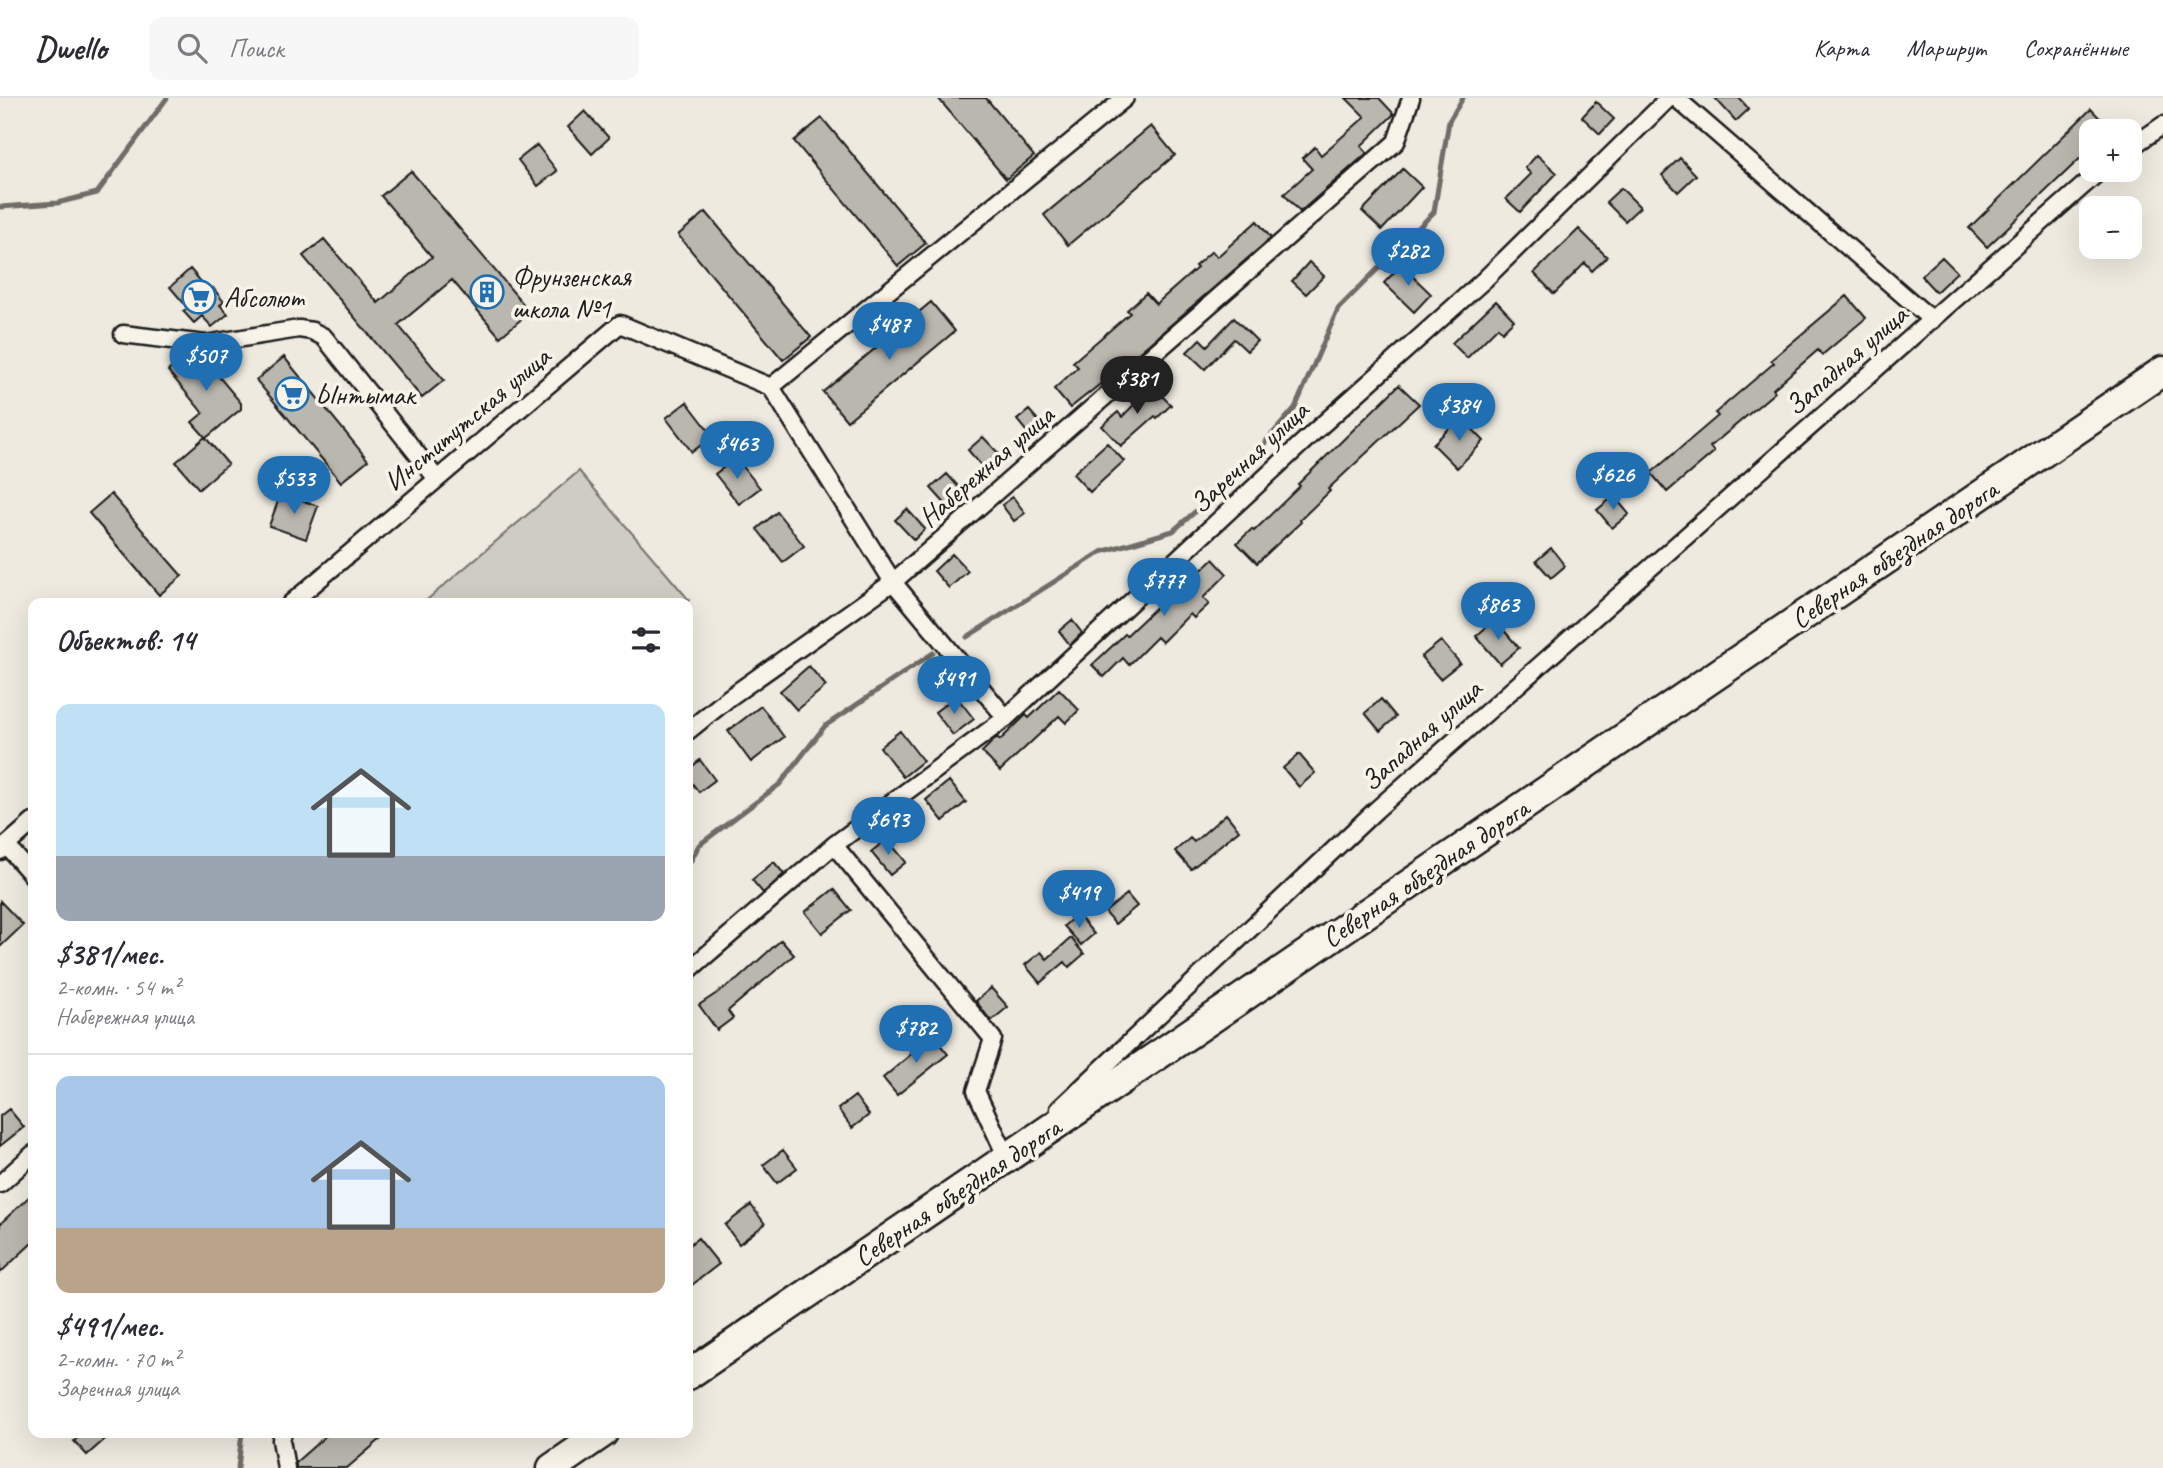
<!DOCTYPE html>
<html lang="ru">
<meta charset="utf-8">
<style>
body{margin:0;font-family:Caveat,sans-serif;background:#f7f7f7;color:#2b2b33;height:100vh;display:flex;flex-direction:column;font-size:26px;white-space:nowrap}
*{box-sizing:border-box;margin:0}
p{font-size:23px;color:#7c7c81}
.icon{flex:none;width:38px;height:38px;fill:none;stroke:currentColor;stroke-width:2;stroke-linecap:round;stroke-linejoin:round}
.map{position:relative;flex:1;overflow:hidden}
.side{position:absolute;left:28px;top:500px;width:665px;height:840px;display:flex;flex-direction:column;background:#fff;border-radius:14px;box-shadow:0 7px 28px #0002}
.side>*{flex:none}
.controls{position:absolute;left:2079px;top:21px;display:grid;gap:14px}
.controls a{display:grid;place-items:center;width:63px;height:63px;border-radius:14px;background:#fff;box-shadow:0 7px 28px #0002;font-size:35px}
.price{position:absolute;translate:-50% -60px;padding:0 16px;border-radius:24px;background:#1f6fb2;color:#fff;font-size:23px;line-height:46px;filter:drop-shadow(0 2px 4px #0008)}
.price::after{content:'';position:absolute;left:50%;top:42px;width:21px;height:16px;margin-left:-10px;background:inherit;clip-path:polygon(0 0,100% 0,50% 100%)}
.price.selected{background:#222;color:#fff}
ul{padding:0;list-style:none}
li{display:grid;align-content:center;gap:14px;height:371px;padding:0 28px}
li+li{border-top:2px solid #e1e1e2}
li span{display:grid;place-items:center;height:217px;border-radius:14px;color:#555}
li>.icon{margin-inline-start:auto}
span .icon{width:126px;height:126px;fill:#fffc;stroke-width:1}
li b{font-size:30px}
h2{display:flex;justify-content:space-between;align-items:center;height:84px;padding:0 28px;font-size:30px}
header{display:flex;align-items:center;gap:42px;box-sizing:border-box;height:98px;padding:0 35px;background:#fff;border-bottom:2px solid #e1e1e2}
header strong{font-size:33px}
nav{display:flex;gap:38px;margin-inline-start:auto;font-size:24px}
.search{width:490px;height:63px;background:#f7f7f7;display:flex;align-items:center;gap:18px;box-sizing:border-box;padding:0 24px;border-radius:14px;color:#7c7c81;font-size:26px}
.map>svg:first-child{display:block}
.green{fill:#cfccc3;stroke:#767470;stroke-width:2}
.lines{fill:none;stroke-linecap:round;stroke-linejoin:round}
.stream{stroke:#6f6d69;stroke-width:5}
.building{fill:#bab7af;stroke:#1c1c1c;stroke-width:2}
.minor-casing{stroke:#1c1c1c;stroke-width:21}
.trunk-casing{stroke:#1c1c1c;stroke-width:33}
.minor{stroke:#f7f3e8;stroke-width:16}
.trunk{stroke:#f7f3e8;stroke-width:28}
.labels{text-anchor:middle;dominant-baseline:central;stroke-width:7;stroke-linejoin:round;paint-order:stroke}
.poi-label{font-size:28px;fill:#1c1c1c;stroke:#f7f3e8;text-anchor:start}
.street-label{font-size:28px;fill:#1c1c1c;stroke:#f7f3e8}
</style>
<header>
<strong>Dwello</strong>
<div class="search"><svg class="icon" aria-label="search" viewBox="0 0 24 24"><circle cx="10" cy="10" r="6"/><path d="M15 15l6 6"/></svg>Поиск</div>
<nav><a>Карта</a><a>Маршрут</a><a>Сохранённые</a></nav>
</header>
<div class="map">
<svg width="2163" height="1370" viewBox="0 0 2163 1370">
<rect width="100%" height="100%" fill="#eeeae0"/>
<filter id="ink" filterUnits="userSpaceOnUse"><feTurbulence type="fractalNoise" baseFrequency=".0143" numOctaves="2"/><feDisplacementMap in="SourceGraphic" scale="14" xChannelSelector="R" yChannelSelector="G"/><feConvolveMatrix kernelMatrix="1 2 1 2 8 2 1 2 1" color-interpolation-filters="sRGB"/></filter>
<g filter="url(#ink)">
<path class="green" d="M579,373l110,129 -4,4h-263z"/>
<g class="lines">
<path class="stream" d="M0,109l57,-4 40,-10 70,-95
M967,539l134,-85 72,-21 63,-55 59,-68 43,-99 96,-97 15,-91 14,-23
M688,768l11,-21 81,-61 45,-58 108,-73
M238,1370l4,-35"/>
</g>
<path class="building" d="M938,0h48l48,58 -28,23z
M1346,0h33l15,16 -33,32 6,7 -67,59 -16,-18 28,-25 -10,-11 13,-11 6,8 44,-38z
M1715,0h24l10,11 -13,12z
M1596,4l18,17 -14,15 -18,-17z
M2091,11l21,22h-21v17l-104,99 -18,-19z
M585,13l24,27 -17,16 -24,-27z
M822,20l104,125 -28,23 -104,-125z
M1151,28l24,29 -107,90 -24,-30z
M537,47l20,26 -19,15 -20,-26z
M1537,57l20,18 -37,39 -14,-13 25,-25 -6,-6z
M1680,60l16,17 -18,17 -16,-17z
M1403,71l19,18 -40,43 -20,-19z
M411,73l119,141 -30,25 -48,-57 -54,45 46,55 -22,18 -119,-142 21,-17 54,64 54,-46 -51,-61z
M1621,90l19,19 -15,14 -19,-19z
M706,114l105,125 -28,23 -105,-125z
M1257,123l14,17 -143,124 -58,46 -16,-19 24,-22 -5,-5 57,-49 -3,-3 19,-17 10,11 41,-36 -2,-2 17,-15 5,6z
M1579,131l28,28 -15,14 -7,-8 -31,31 -20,-21z
M1942,159l15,15 -21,20 -15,-16z
M1309,164l15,14 -18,18 -14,-13z
M1401,167l30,29 -17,18 -30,-29z
M190,171l19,22 4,-3 11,14 -4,3 8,9 -16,13 -10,-11 -8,7 -11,-12 5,-3 -18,-21z
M1847,198l19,22 -44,37 -4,-5 -45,39 2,3 -65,55 4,5 -47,40 -16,-19 67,-57 -3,-3 59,-50 -3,-3z
M1496,203l18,19 -12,12 -4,-5 -31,31 -15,-15z
M931,204l24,29 -108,90 -24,-29z
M1234,220l23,23 -10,10 -13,-12 -29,30 -18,-17 13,-13 7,7z
M190,255l10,1 41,49v6l-35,29 -14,-16 11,-9 -35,-42z
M284,259l84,103 -27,22 -85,-102z
M1399,287l20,19 -91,85 2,2 -30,29 1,2 -44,41 -20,-20 15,-14 2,2 46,-45 -2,-2z
M1152,288l19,19 -14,13 -2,-2 -34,30 -19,-20 16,-14 4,5z
M687,304l26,34 -21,16 -26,-34z
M1029,312l14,16 -12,11 -14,-17z
M1461,319l23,24 -27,27 -24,-24z
M205,339l23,27 -29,25 -23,-27z
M983,339l20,21 -16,14 -19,-22z
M1107,345l17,18 -34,31 -17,-18z
M736,360l24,30 -21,16 -24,-30z
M947,376l19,21 -16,14 -19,-21z
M281,395l37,13 -12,33 -37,-13z
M111,396l71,82 -23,19 -70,-82z
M1614,398l15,18 -17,14 -15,-18z
M1013,399l12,16 -11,8 -12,-16z
M907,411l18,20 -11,11 -19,-20z
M777,414l27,34 -21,16 -26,-33z
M1551,450l14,18 -14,12 -15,-17z
M952,456l16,17 -19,17 -15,-17z
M1213,461l14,15 -24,24 6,6 -15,14 -4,-4 -28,28 -5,-5 -28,28 -6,-7 -19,19 -12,-12 33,-31 2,1 58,-55 3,3z
M1504,492l16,19 -17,15 -16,-19z
M1072,522l10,13 -12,12 -11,-14z
M1495,522l24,28 -19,16 -24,-28z
M1441,543l19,22 -20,16 -19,-22z
M809,568l17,20 -29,24 -17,-19z
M1059,591l20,21 -13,13 -7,-7 -59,55 -18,-19 15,-15 3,3 26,-25 3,3z
M956,598l18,23 -21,16 -18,-23z
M1381,601l15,18 -16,14 -15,-18z
M761,608l23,31 -33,25 -23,-31z
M900,633l23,30 -20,16 -23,-30z
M1299,656l16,19 -16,14 -16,-19z
M700,662l15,20 -16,12 -11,-14v-8z
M949,683l17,21 -23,19 -17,-21z
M1226,716l13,16 -48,39 -16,-18 15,-13 4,4z
M887,741l19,23 -16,13 -19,-23z
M774,764l10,12 -21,19 -11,-13z
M834,791l17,21 -29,23 -17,-21z
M1127,796l10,12 -22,18 -10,-12z
M0,803l23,24 -23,22z
M1077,816l17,20 -13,11 -17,-19z
M1071,840l13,16 -15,13 -4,-5 -25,21 -15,-18 16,-13 6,7z
M781,842l13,15 -66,56 5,7 -16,12 -18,-25 39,-26z
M991,890l17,19 -17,14 -15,-20z
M931,936l17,20 -51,41 -14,-17 32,-27 -2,-2z
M855,998l14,19 -17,13 -14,-19z
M9,1011l15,18 -24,19v-30z
M783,1052l14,18 -20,15 -14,-18z
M33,1095v49l-33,31v-49z
M751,1107l14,19 -26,20 -14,-19z
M698,1140l21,26 -31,24v-42z
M83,1335h29l-25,22 -13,-14z
M329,1335h59l-41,35h-51v-6z"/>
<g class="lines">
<defs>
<path id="minor" d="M1676,0l256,222
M2130,50l33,-23
M123,236l82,10 94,-15 13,2 12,6 113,142
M771,289l354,-289
M771,289l122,195 113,136
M290,506l330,-280 151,63
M688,633l42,-34 163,-115 503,-440 15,-44
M6,747l27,31
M834,747l159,194 -17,52 31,67 5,-5
M0,753l33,-29
M688,873l146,-126 172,-127 308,-286 170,-152 185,-182
M1059,1011l317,-299 725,-640
M0,1086l33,-30
M283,1335l-2,7 5,28"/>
<path id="trunk" d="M688,1277l1475,-1004
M552,1370l51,-35"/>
</defs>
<use href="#minor" class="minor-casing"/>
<use href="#trunk" class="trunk-casing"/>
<use href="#minor" class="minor"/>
<use href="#trunk" class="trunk"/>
</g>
</g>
<defs>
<symbol id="building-ring" viewBox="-11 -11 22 22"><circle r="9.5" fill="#f7f3e8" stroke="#1f6fb2" stroke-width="1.5"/><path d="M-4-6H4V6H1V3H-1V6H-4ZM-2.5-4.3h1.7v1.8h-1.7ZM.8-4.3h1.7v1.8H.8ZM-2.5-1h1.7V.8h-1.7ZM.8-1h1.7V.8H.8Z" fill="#1f6fb2"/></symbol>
<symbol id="supermarket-ring" viewBox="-11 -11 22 22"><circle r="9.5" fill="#f7f3e8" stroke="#1f6fb2" stroke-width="1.5"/><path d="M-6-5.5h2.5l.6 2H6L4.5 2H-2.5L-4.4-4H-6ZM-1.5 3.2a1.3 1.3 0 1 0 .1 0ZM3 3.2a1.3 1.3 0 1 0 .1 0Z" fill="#1f6fb2"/></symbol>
</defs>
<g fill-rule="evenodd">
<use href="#building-ring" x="468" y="175" width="38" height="38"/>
<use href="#supermarket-ring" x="180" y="180" width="38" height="38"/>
<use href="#supermarket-ring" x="273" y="277" width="38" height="38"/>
</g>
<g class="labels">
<g class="poi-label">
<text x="512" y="178">Фрунзенская<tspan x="512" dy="32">школа №1</tspan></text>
<text x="224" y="199">Абсолют</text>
<text x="316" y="296">Ынтымак</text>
</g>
<g class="street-label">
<text transform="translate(1846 262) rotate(-41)">Западная улица</text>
<text transform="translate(467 321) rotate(-40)">Институтская улица</text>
<text transform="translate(1249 359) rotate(-43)">Заречная улица</text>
<text transform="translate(986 368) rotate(-41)">Набережная улица</text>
<text transform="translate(1894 456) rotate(-34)">Северная объездная дорога</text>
<text transform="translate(1421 637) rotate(-42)">Западная улица</text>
<text transform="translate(1425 775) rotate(-34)">Северная объездная дорога</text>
<text transform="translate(957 1094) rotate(-34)">Северная объездная дорога</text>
</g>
</g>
</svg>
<div class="controls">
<a>+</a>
<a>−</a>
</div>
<b class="price" style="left:1408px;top:190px">$282</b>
<b class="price" style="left:889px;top:264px">$487</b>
<b class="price" style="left:206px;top:295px">$507</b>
<b class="price selected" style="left:1137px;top:318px">$381</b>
<b class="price" style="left:1459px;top:345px">$384</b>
<b class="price" style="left:737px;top:383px">$463</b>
<b class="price" style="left:1613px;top:414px">$626</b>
<b class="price" style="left:294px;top:418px">$533</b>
<b class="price" style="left:1164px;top:520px">$777</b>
<b class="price" style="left:1498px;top:544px">$863</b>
<b class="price" style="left:954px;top:618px">$491</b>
<b class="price" style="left:888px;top:759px">$693</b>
<b class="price" style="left:1079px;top:832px">$419</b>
<b class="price" style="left:916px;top:967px">$782</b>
<section class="side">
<h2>Объектов: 14<svg class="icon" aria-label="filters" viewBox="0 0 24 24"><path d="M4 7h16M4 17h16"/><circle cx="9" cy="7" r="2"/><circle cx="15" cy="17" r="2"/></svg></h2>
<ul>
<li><span style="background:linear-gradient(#bfe0f5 70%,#9aa5b1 0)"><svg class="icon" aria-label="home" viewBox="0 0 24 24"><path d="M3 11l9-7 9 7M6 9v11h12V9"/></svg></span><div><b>$381/мес.</b><p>2-комн. · 54 m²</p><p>Набережная улица</p></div></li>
<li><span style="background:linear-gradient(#a9c7e8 70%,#b9a48a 0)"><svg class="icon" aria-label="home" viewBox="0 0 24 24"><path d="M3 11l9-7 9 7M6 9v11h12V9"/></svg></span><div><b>$491/мес.</b><p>2-комн. · 70 m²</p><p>Заречная улица</p></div></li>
</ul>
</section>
</div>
